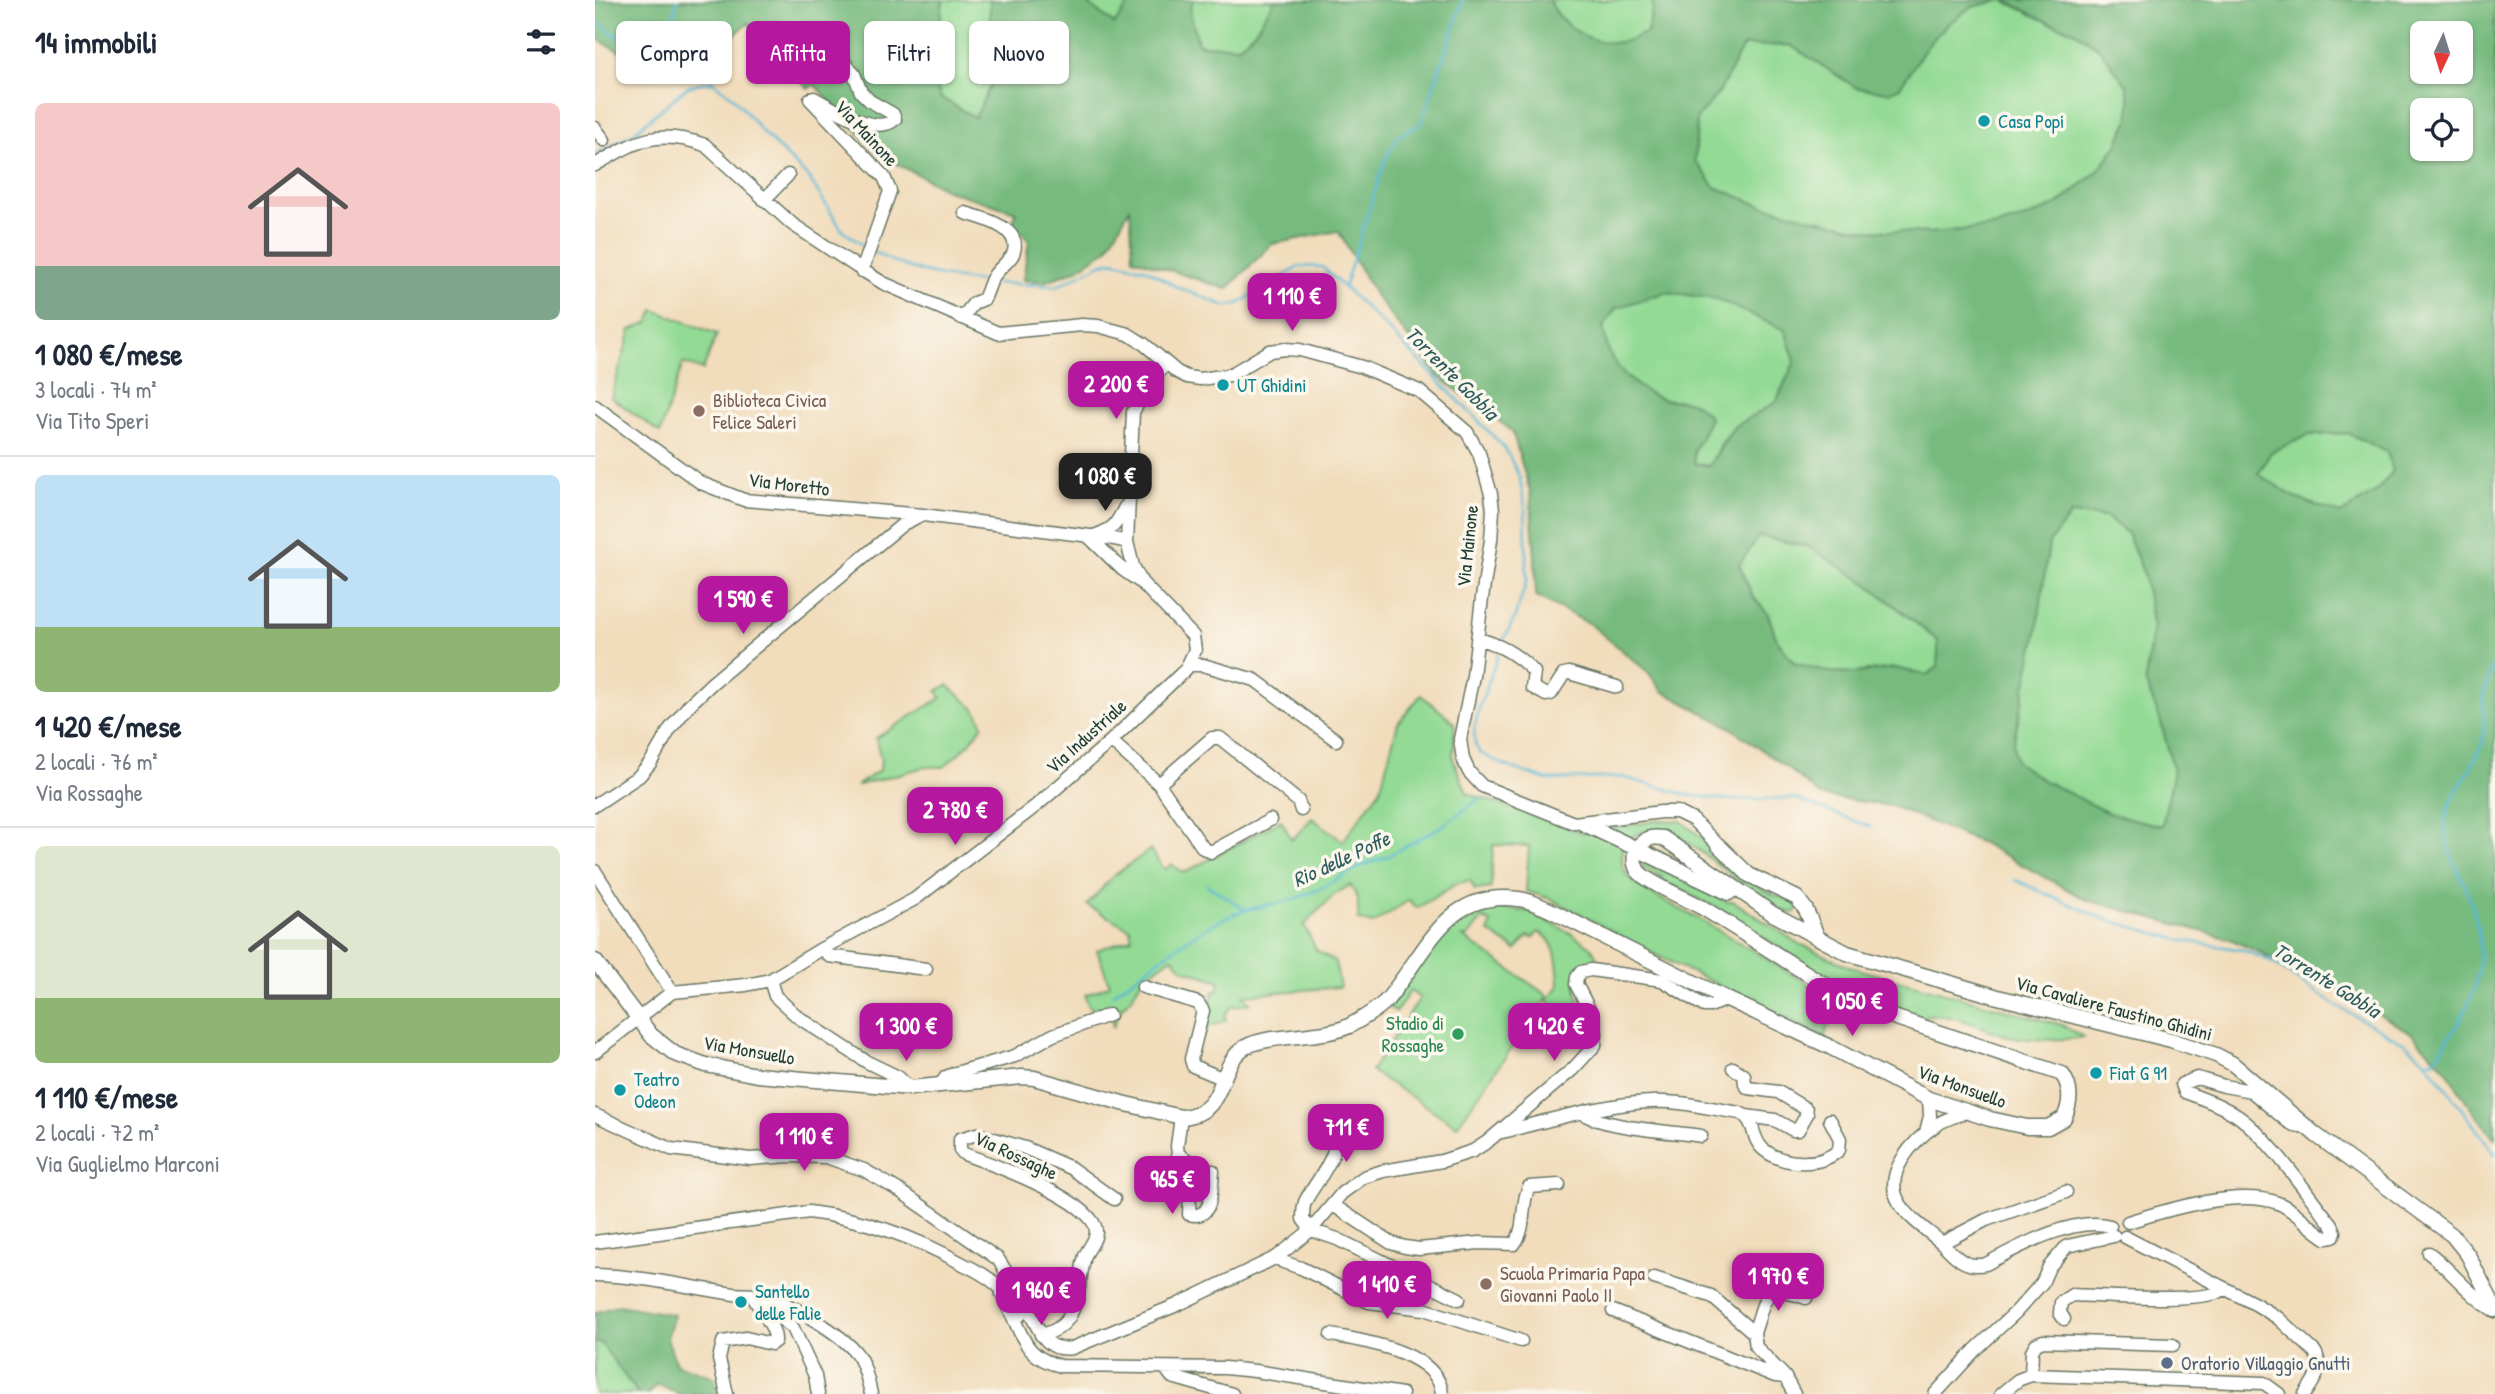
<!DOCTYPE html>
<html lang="it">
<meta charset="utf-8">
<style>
body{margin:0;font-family:"Patrick Hand",sans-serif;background:#f6f6f7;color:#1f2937;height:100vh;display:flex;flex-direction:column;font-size:26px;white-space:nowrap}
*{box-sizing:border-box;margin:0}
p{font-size:23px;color:#747a83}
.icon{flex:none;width:38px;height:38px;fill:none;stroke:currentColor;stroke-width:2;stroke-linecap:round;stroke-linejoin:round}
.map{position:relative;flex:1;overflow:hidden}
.sheet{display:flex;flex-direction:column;background:#fff;width:595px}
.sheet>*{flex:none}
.guide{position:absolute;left:21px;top:21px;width:665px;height:63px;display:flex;gap:14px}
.needle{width:46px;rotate:184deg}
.tools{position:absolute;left:1815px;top:21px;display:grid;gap:14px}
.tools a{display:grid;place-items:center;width:63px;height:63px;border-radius:10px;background:#fff;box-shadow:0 2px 5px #0004;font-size:35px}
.price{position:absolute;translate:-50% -60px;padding:0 16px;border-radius:14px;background:#b5179e;color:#fff;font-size:23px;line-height:46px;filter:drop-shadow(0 2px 4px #0008)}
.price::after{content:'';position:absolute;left:50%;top:42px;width:21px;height:16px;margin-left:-10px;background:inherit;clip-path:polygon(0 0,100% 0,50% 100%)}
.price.on{background:#222;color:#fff}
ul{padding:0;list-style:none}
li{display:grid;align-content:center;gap:14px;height:371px;padding:0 35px}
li+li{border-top:2px solid #e0e1e3}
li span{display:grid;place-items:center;height:217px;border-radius:10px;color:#555}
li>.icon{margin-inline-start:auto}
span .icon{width:126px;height:126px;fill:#fffc;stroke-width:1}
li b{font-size:30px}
h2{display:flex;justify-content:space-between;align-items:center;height:84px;padding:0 35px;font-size:30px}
.pill{padding:0 24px;border-radius:10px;background:#fff;box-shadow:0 2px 5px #0004;font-size:24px;line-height:63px}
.pill.on{background:#b5179e;color:#fff}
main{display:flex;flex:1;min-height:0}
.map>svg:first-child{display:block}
.green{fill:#93da94;stroke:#598c64;stroke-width:2}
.forest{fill:#76ba7e;stroke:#4a7c59;stroke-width:2;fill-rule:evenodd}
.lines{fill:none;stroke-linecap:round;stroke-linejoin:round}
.stream{stroke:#57b7d6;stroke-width:2.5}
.minor-casing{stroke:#687563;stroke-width:15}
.major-casing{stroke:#687563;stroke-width:17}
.minor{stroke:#fff;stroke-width:12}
.major{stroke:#fff;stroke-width:14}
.culture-dot{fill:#0f9aa8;stroke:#fbf7ec;stroke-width:2.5}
.education-dot{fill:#8d6e63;stroke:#fbf7ec;stroke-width:2.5}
.leisure-dot{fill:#2e9e5b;stroke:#fbf7ec;stroke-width:2.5}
.service-dot{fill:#5c6f8a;stroke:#fbf7ec;stroke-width:2.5}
.labels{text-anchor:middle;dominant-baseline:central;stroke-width:7;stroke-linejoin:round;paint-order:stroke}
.culture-label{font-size:19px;fill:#0d838f;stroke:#fbf7ec;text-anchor:start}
.street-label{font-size:19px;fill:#1f3d34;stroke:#fbf7ec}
.education-label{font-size:19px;fill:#785e54;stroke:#fbf7ec;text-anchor:start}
.leisure-label{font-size:19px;fill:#27864d;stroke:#fbf7ec;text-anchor:end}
.service-label{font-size:19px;fill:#4e5e75;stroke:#fbf7ec;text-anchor:start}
.water-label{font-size:21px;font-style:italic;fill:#2d5c5c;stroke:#fbf7ec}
</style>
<main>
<section class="sheet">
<h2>14 immobili<svg class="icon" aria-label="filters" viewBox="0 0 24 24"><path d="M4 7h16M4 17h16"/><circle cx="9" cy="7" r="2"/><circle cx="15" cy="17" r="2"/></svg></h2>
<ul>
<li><span style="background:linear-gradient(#f6c9c9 75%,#7fa58c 0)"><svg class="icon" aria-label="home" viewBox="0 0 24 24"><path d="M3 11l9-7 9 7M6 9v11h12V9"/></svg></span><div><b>1 080 €/mese</b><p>3 locali · 74 m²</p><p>Via Tito Speri</p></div></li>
<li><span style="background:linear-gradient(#bfe0f5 70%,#8fb573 0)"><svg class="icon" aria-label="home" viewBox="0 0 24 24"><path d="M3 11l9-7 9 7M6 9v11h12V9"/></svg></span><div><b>1 420 €/mese</b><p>2 locali · 76 m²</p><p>Via Rossaghe</p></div></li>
<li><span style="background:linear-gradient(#dfe7d0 70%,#8fb573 0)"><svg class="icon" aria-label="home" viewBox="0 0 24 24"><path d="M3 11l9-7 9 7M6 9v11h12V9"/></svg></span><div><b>1 110 €/mese</b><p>2 locali · 72 m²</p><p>Via Guglielmo Marconi</p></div></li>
</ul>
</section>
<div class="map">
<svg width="1900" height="1394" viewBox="0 0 1900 1394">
<rect width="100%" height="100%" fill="#fbf7ec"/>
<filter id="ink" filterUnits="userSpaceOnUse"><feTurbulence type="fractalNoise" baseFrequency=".0143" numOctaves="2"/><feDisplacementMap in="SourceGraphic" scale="14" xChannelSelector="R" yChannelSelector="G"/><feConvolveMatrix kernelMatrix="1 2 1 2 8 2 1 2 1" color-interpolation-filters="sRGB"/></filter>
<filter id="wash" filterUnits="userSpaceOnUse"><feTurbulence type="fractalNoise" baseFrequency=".00686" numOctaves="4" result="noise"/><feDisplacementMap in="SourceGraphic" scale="28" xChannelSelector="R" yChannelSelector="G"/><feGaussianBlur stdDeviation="1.57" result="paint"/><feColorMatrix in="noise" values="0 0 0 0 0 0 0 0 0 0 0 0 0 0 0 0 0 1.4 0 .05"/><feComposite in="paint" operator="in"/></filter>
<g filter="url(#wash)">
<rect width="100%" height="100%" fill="#f1dcbb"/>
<path class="green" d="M348,0h47l1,84 -15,34 -36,-21 -12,-50 12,-26z
M496,0h41l-17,24 -26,-19z
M598,0h82l-20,31 -16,15c-15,-1 -28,1 -41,-2l-8,-33z
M954,0h103l1,7 -6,26c-8,2 -18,8 -26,9 -30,4 -60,-15 -72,-42z
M1407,0l48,23 25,8 24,17 28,38 3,17 -1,16 -12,26 -19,26 -41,34 -31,13 -32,9 -65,6 -63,-3 -56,-12 -56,-15 -39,-16 -20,-26 2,-43 23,-27 23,-45 47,-1 67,43 43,-1c19,-30 38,-61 70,-79 9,-5 22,-6 32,-8z
M1070,292l52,7 68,31 10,31 -19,41 -42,25 -12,15 -13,24 -15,-3v-12l16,-33c-20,-27 -31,-12 -53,-21 -18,-8 -39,-25 -47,-44 -4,-7 -5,-18 -7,-26l13,-19z
M59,310l63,24 -14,36 -20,-7 -23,70 -49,-36 20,-67 18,-8z
M1753,433l39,19 6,19 -17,21 -35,22 -43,-15 -40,-25 13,-22 38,-17z
M1476,514l35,3 21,16 17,41 9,53 -8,54 15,38 14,52 -12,55 -54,-12 -65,-34 -28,-18 -2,-18 12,-56 24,-145z
M1163,536l51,11 60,38 69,56v26l-11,8 -32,-7 -41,5 -25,-1 -35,-9 -18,-25 -8,-24 -15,-17 -14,-32z
M353,685l28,25 7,15 -14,19 -25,23h-20l-68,19 24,-16 1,-9 -5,-23 65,-40 -4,-7z
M826,695l34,28 -2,36 14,34 117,40 77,-13 20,1 24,19 42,40 25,14 18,5 8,9 -4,5c-45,-2 -125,-121 -167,-70 -6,8 -7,22 -1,30 11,17 52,34 71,45 51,29 101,60 151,90l-21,19 -2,10 -169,-82 -105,-56 -25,-8 3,-45 -36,-1 -2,43 -16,2 -5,-10 -14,4 -39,24 -8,-8 -36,24 -15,-4v-22l-8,-13 -16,10 -30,30 12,25 19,12 5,25 -97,8 7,8 -19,4 -6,8 1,5 -17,7 -4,7 -4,-1 13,-42h4l2,-10 -37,-12 -11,-12 -30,22 -10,18 -12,12 -7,19 -1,-16 -6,-4 -13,2 -5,-5 -3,-10 25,-10 -13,-35 35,-12 -2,-9 -43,-24 25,-28 38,-27 15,20 6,-6 13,9 97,-53 11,20 20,-22 31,23 37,-51 18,-67z
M1054,851h12l26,19 -1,12 41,20 6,-1 63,41 54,25 212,58 21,12c-23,4 -60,4 -82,-3 -25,-9 -48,-20 -75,-19l-3,5 -85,-35 -110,-71 -67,-34 1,-3 -19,-9 -1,-9z
M903,908l30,3 43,22 20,14 11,19 -20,-3c-13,21 -2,42 6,64l-41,-26 12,-15c-1,-18 -1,-47 -21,-54l-5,6 -5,-2 -12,14 -27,-18 2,-10 -9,-3 -14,18h-5l85,59 -91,130 -86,-55 49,-73 -10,-7 -14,21 -7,-5 59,-79 27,-15z
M5,1342l38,52h-43v-51z"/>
<path class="forest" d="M0,0h348l-3,21 -12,26 12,50 35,21 16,-34 -1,-84h101l-2,5 25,19 18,-24h61l-3,11 8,33c13,3 26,1 41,2l16,-15 20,-31h274c12,26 42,46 72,42 8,-1 18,-7 26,-9l6,-26 -1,-7h350l-30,7 -26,18 -20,22 -26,40 -11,5 -32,-4 -67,-43 -47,1 -23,45 -23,27 -2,43 20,26 39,16 56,15 56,12 63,3 65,-6 32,-9 31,-13 41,-34 19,-26 12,-26 1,-16 -3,-17 -28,-38 -25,-17 -24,-8 -45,-23h490v1139l-25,-32 -24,-38 -35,-36 -88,-52 -93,-42 -143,-39 -103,-56 -92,-38 -71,-10 -32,-27 -61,-43 -66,-35 -14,-19 -58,-48 -54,-28 -1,-40 -5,-65 -18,-60 -74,-55 -62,-80 -38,-65 -66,13 -45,45 -94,-31 -3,-50 -23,41 -31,21 -32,12 -21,-2 6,-39 -16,-17 3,-12 -69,-22 -69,-36 -64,-70 -6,5 -60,-66 -32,29 -44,-20 -4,16 -11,-3 -7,4 33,15 -5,1 -48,-8 -35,-19zM1827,33h39v39h-39zM1827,110h39v39h-39zM1071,292l51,7 68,31 10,31 -19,41 -42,25 -25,39 -15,-3v-12l16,-33c-20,-27 -31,-12 -53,-21 -18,-8 -39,-25 -47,-43 -4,-8 -5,-18 -7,-27l13,-19zM1753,433l39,19 6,19 -17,21 -35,22 -43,-15 -40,-25 13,-22 38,-17zM1476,514l35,3 21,16 17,41 9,53 -8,54 15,38 14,52 -12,55 -54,-13 -65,-33 -27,-18 -3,-18 24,-112 12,-89zM1164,536l50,11 60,38 69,56v26l-11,8 -32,-7 -41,5 -25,-1 -35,-9 -18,-25 -8,-24 -15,-17 -14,-32z
M24,1305l55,10 -7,23 9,26 38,13 5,17h-41l-21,-10 -9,10h-10l-38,-52 -5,1v-30z"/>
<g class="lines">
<path class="stream" d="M0,21c15,8 25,21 40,27 12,5 21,3 33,4 18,2 34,13 44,28
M71,51l11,-51
M0,154l36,-19 55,-47 13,-5 14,-1 21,16 30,36 45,44 33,52 23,17
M279,252c33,19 73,27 111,30
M400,283l62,3 44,-22 11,-3 34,8 31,18 48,19 13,-2 62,-38 22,1 58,54 125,127 14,28 6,30 2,74 -12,37 -13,26
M749,288l40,-125 14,-27 23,-12 42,-124
M904,653l-20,55 -5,21 1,15 5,9 24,12 43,15 75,-3 65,18 42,5 64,-2 78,29
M1420,880l89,39 76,21 63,10 26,10 68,46 69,38 21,18 68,92
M612,885l39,25 49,-11 22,-9 45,-24 26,-10 54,-30 40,-29
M518,994c42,-30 83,-67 132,-84
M1833,1061h5c43,-59 62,-101 33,-173 -8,-18 -21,-40 -21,-60 -1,-30 27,-54 36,-82 5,-14 3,-27 2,-42 0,-14 6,-29 12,-41"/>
</g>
</g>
<g filter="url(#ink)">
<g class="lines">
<defs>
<path id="minor" d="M229,38l30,36 7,18 9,9 23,13 2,5c-18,18 -63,-11 -81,-21l-4,1 74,78 6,14 -28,80
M0,128l9,12
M0,165c41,-24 62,-37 110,-20l87,79 65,43 26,16 115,50 84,-8 16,1 30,8 16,10 33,28 10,5 13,2 30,-4 40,-24 15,-2 15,1 62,17 57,24 48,41 12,21 12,41 2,16 -2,30 -9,58 -9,78 -13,63 3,20 6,13 13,14 92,37 87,-11h16l16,8 25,25
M169,200l24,-25
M367,318l12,-15 10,-4c3,-6 5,-13 8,-20 5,-10 16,-16 21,-25 11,-26 -31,-36 -48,-41
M0,406l106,77 43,17 179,15 191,24 13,3
M499,536c21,-8 21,-10 31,-29
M494,537l33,32 17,12
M883,639c21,5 40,16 56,33l-2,15 14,8 5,-1 13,-20 5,-1 48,14
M595,665h13l52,15 81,60
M516,741l48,43 44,64 8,4 59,-32
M564,784l53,-46h8l78,63 3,9
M0,805l44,-29 12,-14 19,-33 20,-25 22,-21 191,-159 16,-8
M0,871l77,121
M228,948l6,8 97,13
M175,980l5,16 23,21 69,45 31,15 12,11
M548,987l55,16 5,8 -12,48 2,7 31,13
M0,1052l77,-60 74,-7 24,-5 53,-32 92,-49 122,-94 74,-64 75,-72 9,-19 -2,-14 -51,-53 -9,-17 -6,-24 6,-130 18,-31 15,-17
M1138,1068l11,7 1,9 3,4 30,4 28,17 1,5 -9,16h-5l-18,-10 -29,-4
M345,1085l6,-8 10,-4 59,-17 38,-21 56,-20
M1371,1112c-10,4 -21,7 -30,13 -22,15 -54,48 -37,77 9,16 29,29 43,41l44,-23 80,-28
M988,1113c16,14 93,19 118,23
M0,1115l76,34 79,10 38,-3 38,1 38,13 36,21 98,68 19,30
M586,1117l-4,29 1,8 11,7 2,5 -2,48c25,7 22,-26 24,-43
M726,1126c35,15 -8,57 -16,76 -2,5 -2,12 -2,17l8,11 26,9 122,60
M907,1132c46,-11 101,-28 148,-30 30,-2 61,7 90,11 16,7 11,26 23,36 20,17 58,18 76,1l1,-11 -10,-19
M1331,1132l4,-16 -1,-17
M738,1205l58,38 14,4 14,2 60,-6 35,1c13,-15 6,-40 15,-57l30,-2
M1533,1222c38,-12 111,-34 150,-19 18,7 31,25 48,35l7,-1 2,-5 -3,-7c-27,-33 -59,-83 -93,-108 -17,-12 -36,-18 -54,-25l-3,-8 15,-6 27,8 27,5 36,30 7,4 13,2
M1530,1237l132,68 21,13 37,34c9,16 0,27 -10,42
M0,1242l214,-30c55,7 106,25 154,52 15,7 30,15 40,27
M1347,1243c14,14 23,26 44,21 32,-17 87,-48 124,-38
M1834,1253c23,18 41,43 66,58
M682,1257l6,5 18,6 68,34 55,7 97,32
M0,1275c47,1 93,12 139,19 10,1 22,0 32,3 25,7 75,36 91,57 8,11 11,27 14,40
M1059,1278l57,18 43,37 2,14 29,30 9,17
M412,1287h6c7,4 11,13 14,21l-8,8 -6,1 -11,-23z
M164,1301l34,27 22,48 3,18
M432,1308c12,19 17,45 45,40l105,-43 100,-48 34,-27 31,-37 22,-16 19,-6 59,-10 31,-10 14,-9 86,-73 22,-24 1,-11 -5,-21 -15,-29 1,-7 4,-5 10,-2 71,10 42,26h6l17,-7
M1018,1311l162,65 10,1
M418,1317c12,27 17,42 48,49l164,2 30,3 147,23
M1469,1319l-4,-6 1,-11 11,-7c25,1 138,9 152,-6
M1159,1333c13,-38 8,-50 52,-35
M446,1335c27,-6 33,-23 38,-47 2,-10 3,-22 6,-32 3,-8 11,-15 11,-24 2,-30 -107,-69 -132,-78l-4,-4v-11l17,-5 48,14 46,20 43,31
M736,1335c32,6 108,17 111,59
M571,1369l6,8 60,17
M1436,1375l1,-24 4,-7 7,-3 130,4
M132,1394l-8,-35 4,-17 23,-4 25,6 4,-3c1,-15 -16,-31 -22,-45
M1340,1394l40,-44 41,-38 26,-29 7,-16 18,-21 47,-10
M1406,1394l17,-14 13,-5 233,8 15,11"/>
<path id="major" d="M989,824l45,21
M1123,845l31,30 48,23 9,12 12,28
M1050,853l84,40
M0,961l56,74 24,19 31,11 51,10 153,13 112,-11 12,1 88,25 59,14c46,-3 35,-46 60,-67 19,-17 79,-10 108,-24 13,-7 25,-14 36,-24 6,-6 11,-14 16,-21 33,-45 53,-91 118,-82 10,1 21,7 31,11l177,89 103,48 99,52 61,20 37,8h21l16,-9c7,-15 8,-30 -2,-44l-192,-65c-58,-29 -111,-67 -167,-101 -14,-8 -57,-26 -65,-37 -6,-9 -4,-24 5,-29 6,-5 12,-5 20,-4l110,76 74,39 151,44 173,43 45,15 17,9 83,71 136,100 16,20 27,53"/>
</defs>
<use href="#minor" class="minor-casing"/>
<use href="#major" class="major-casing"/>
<use href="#minor" class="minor"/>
<use href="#major" class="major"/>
</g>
</g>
<g class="culture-dot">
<circle cx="1389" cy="121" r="7"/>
<circle cx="628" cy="385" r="7"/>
<circle cx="1501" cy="1073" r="7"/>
<circle cx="25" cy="1090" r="7"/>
<circle cx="146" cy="1302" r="7"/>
</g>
<g class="education-dot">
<circle cx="104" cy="411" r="7"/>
<circle cx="891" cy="1284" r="7"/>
</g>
<circle class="leisure-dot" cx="863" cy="1034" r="7"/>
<circle class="service-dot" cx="1572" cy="1363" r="7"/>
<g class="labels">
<g class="culture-label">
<text x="1403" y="121">Casa Popi</text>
<text x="642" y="385">UT Ghidini</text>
<text x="1515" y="1073">Fiat G 91</text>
<text x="39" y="1079">Teatro<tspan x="39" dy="22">Odeon</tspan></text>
<text x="160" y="1291">Santello<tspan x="160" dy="22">delle Falìe</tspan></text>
</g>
<g class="street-label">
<text transform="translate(272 133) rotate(47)">Via Mainone</text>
<text transform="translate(194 484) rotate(7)">Via Moretto</text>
<text transform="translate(872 546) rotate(-84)">Via Mainone</text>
<text transform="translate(491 736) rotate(-42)">Via Industriale</text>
<text transform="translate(1519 1008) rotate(15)">Via Cavaliere Faustino Ghidini</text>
<text transform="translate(154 1050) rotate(10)">Via Monsuello</text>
<text transform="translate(1367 1086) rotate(20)">Via Monsuello</text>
<text transform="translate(421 1155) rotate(25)">Via Rossaghe</text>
</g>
<g class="education-label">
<text x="118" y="400">Biblioteca Civica<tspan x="118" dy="22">Felice Saleri</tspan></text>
<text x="905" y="1273">Scuola Primaria Papa<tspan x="905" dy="22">Giovanni Paolo II</tspan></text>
</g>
<g class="leisure-label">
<text x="849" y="1023">Stadio di<tspan x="849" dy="22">Rossaghe</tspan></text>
</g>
<g class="service-label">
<text x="1586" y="1363">Oratorio Villaggio Gnutti</text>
</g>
<g class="water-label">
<text transform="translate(857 373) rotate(45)">Torrente Gobbia</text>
<text transform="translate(746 859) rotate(-25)">Rio delle Poffe</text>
<text transform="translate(1732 980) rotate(32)">Torrente Gobbia</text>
</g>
</g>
</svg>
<div class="tools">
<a><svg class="needle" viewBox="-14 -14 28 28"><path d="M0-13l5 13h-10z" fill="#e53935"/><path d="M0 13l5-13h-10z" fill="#747a83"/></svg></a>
<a><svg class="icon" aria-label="locate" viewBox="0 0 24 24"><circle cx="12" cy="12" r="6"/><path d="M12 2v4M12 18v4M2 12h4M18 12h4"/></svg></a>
</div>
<b class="price" style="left:697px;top:333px">1 110 €</b>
<b class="price" style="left:521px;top:421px">2 200 €</b>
<b class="price on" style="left:510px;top:513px">1 080 €</b>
<b class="price" style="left:148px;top:636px">1 590 €</b>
<b class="price" style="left:360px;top:847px">2 780 €</b>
<b class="price" style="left:1257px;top:1038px">1 050 €</b>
<b class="price" style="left:311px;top:1063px">1 300 €</b>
<b class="price" style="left:959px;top:1063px">1 420 €</b>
<b class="price" style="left:751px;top:1164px">711 €</b>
<b class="price" style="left:209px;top:1173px">1 110 €</b>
<b class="price" style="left:577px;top:1216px">965 €</b>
<b class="price" style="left:1183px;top:1313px">1 970 €</b>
<b class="price" style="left:792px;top:1321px">1 410 €</b>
<b class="price" style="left:446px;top:1327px">1 960 €</b>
<div class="guide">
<a class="pill">Compra</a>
<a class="pill on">Affitta</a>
<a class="pill">Filtri</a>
<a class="pill">Nuovo</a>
</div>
</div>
</main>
